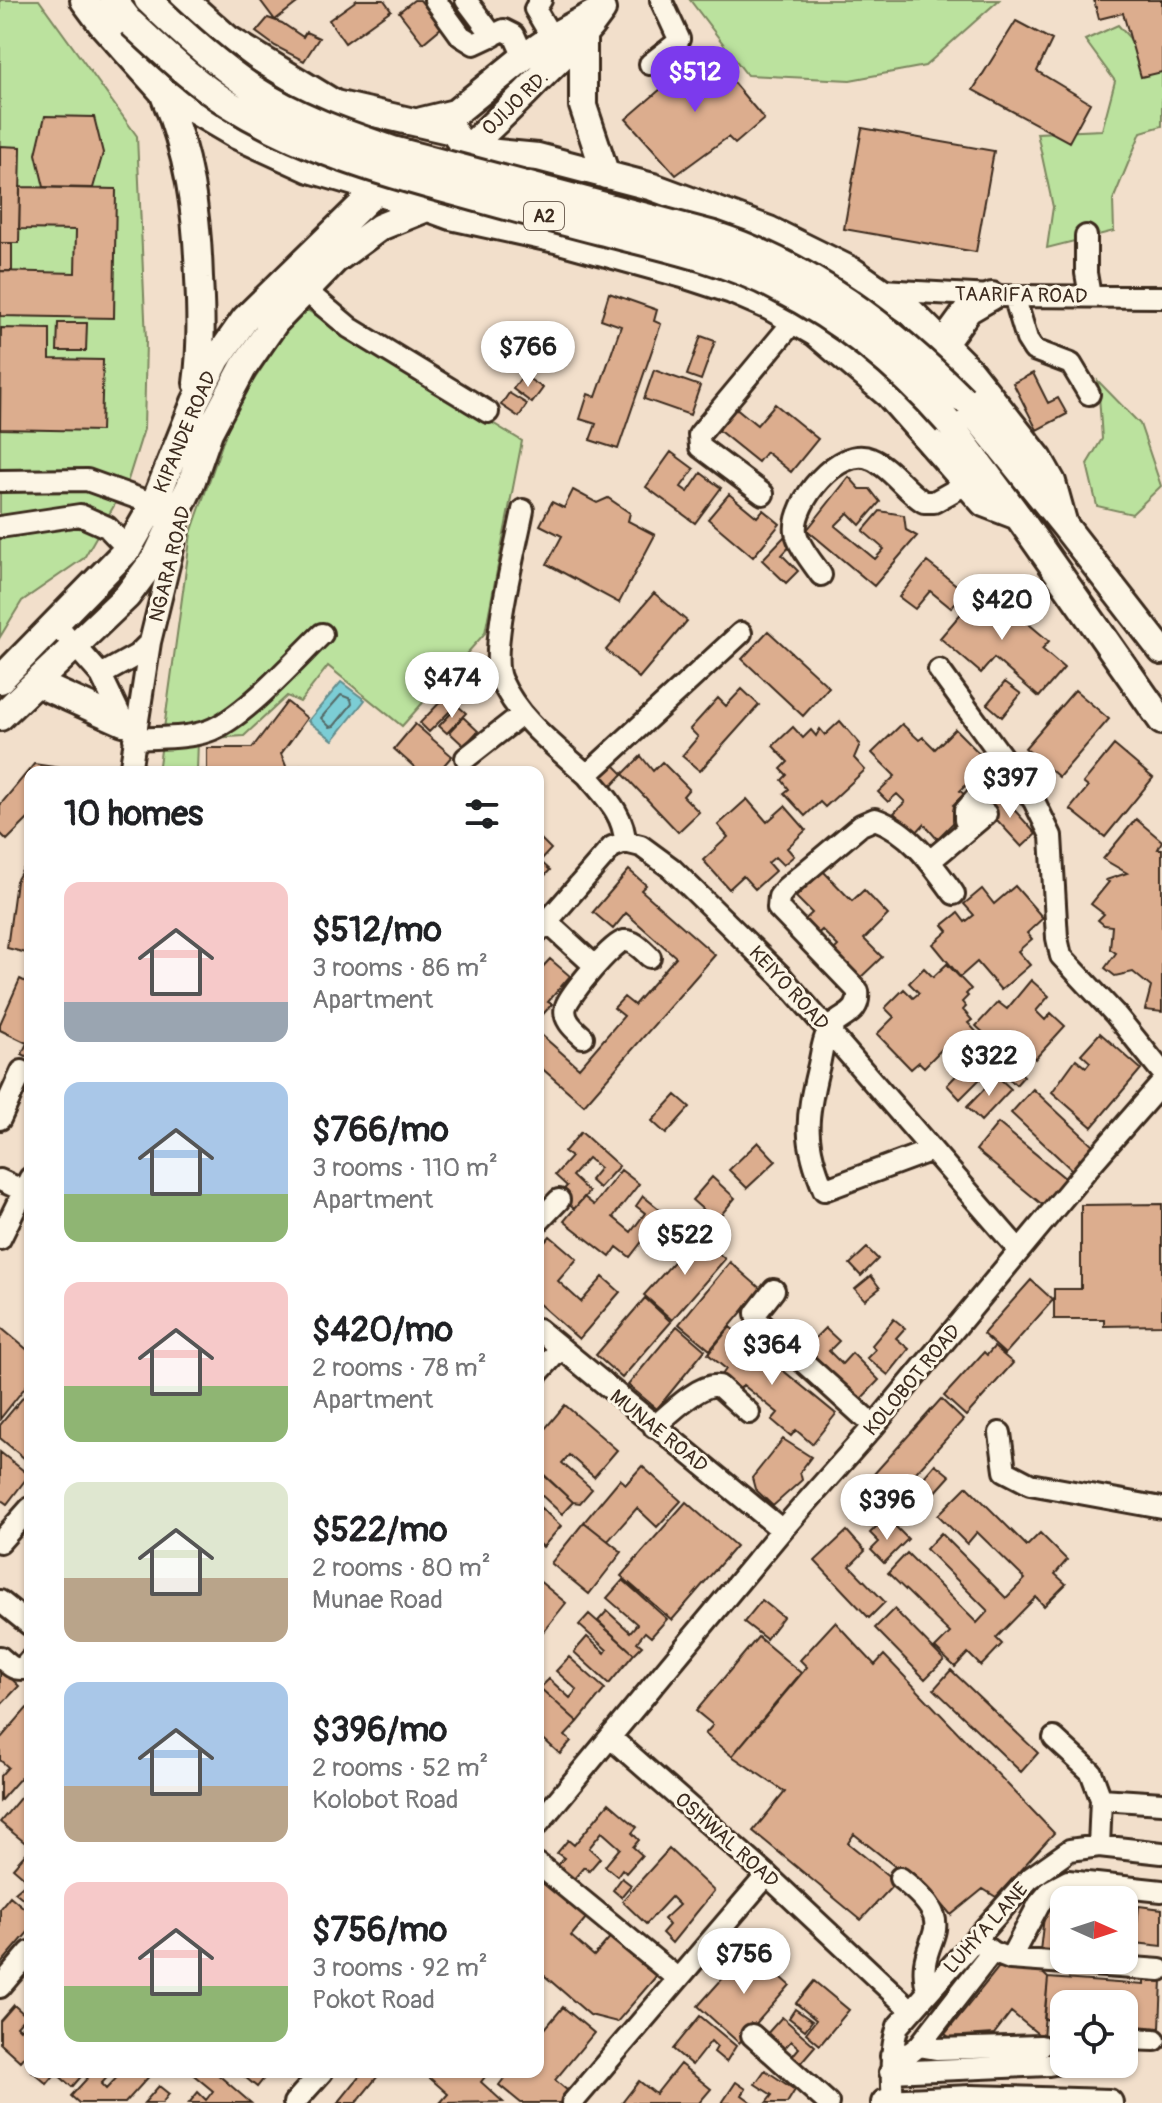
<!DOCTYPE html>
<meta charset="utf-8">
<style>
body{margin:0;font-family:Pangolin,sans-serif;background:#f2f2f2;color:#202124;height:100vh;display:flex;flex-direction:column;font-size:30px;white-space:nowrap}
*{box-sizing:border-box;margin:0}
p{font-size:26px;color:#757577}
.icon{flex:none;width:44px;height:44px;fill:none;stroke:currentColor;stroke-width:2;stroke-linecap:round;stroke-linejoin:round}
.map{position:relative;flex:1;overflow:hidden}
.panel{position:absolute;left:24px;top:766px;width:520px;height:1312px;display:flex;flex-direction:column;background:#fff;border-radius:16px;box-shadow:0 2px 6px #0004}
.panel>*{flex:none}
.needle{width:52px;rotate:93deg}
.controls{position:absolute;left:1050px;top:1886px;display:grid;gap:16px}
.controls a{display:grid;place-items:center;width:88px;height:88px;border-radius:16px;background:#fff;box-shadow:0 2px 6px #0004;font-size:40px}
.price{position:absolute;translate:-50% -68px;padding:0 18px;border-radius:28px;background:#fff;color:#222;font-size:26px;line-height:52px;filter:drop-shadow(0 2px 4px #0008)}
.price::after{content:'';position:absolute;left:50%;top:48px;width:24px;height:18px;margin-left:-12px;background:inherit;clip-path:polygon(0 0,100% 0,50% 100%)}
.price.current{background:#7c3aed;color:#fff}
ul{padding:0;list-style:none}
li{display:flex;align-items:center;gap:24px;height:200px;padding:0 40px}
li span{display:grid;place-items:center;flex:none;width:224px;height:160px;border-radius:16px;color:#555}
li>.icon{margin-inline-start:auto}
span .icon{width:96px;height:96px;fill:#fffc;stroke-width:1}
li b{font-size:34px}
h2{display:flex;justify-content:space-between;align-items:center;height:96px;padding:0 40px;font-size:34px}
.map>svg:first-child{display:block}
.green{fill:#bbe29e;stroke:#7b865e;stroke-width:2}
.water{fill:#7ccdd5;stroke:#628c8c;stroke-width:2}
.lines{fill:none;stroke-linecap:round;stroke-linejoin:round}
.shore{stroke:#556b67;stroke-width:2}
.building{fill:#dcad8e;stroke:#3b2a1e;stroke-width:2}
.minor-casing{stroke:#3b2a1e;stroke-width:26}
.major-casing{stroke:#3b2a1e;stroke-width:32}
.minor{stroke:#fcf5e5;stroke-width:20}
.major{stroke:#fcf5e5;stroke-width:26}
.major-bridge-casing{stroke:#3b2a1e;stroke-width:32;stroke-linecap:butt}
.major-bridge{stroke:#fcf5e5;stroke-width:26}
.labels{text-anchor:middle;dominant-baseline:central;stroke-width:6;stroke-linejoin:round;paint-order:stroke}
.shield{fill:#fcf5e5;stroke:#75675a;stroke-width:2}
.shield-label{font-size:18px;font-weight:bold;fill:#3b2a1e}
.street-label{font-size:20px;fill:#3b2a1e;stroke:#fcf5e5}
</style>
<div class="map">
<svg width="1162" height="2103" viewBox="0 0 1162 2103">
<rect width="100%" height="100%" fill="#f2dfcb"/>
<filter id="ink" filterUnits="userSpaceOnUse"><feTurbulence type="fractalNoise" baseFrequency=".0125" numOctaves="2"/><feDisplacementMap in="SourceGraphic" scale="16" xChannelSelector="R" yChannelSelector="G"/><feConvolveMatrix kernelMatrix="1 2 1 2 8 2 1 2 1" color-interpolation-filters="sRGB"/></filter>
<g filter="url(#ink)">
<path class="green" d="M0,0h39l98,136 9,204 -2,89 -17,54 -43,75 -62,43 -22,36z
M690,0h309l-74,66 -75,14 -103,-5z
M1118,25l39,44 5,-1v58l-21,6 -28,68 1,31 -67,17 6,-41 -16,-74 65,-3 13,-49 -30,-41z
M302,307l220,134 -37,192 -83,93 -74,-60 -28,36 -13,-6 -43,40 -46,3 -1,33h-39l33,-239 43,-123z
M1098,381l42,43 21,62 -29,28 -35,-8 -10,-42 15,-25z"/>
<path class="water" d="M341,682l24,18 -32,40 -25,-19z"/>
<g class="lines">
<path class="shore" d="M341,695l10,4 1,5 -18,22 -4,1 -9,-9z"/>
</g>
<path class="building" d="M260,0h41l-26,20z
M357,0h27l7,10 -46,33 -16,-23z
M414,0h6l22,27 -19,16 -24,-31z
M1094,0h68v72l-21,5 -18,-64 -24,6z
M268,18l14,5 21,14 3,-5 13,6 -15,23 -29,-15 -19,-14z
M1016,21l36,19 -15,31 53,32 -21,39 -96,-52z
M706,50l58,69 -29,25 -7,-7 -52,38 -50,-56z
M45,116l49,1 9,36 -10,35 -49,-1 -8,-33z
M862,128l132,23 -18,101 -132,-23z
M0,146l21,1 -2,96h-19z
M20,187l96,2 -2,129 -114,-2v-45l75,2 1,-43 -57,-1z
M0,243h12v28h-12z
M609,293l48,17 -3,11 7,3 -43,125 -28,-9 6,-16 -16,-5 8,-25 8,3 25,-71 -20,-7z
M58,323h29l-1,28h-29z
M1,328l49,1v30l53,1 -2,71 -101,-2z
M701,336l14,5 -14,39 -14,-5z
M654,370l46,16 -10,29 -46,-16z
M1033,373l15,30 10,-5 9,16 -30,16 -24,-47z
M523,375l20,13 -11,15 -19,-14z
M509,393l18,11 -8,13 -18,-12z
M775,404l43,35 -27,33 -25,-20 -8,10 -41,-33 18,-22 22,18z
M671,452l23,17 -13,18 7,5 13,-19 20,15 -26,35 -49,-36z
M849,477l11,12h10l10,13 -20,23 -12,-12 -13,13 40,33 9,-10 -21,-18 17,-20 24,4 2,15 11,6 -43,50 -67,-56z
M573,490l24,13 11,-5 22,15 -2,8 27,14 -36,68 -72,-39 15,-28 -22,-11 12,-23 12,6z
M729,494l28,23 6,-7 17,14 -27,33 -45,-38z
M785,536l8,7 -11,12 16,16 -12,12 -24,-23z
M927,562l37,29 -13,17 -21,-17 -15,18 -16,-12z
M986,588l63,53 -7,8 22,19 -25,29 -45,-39 -13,15 -41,-35 42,-49 2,2z
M654,593l33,28 -48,57 -33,-28z
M768,631l61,56 -26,29 -61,-57z
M1005,682l16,12 -19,23 -15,-13z
M742,689l17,16 -59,66 -18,-15 16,-19 -8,-8 28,-31 8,8z
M1075,690l34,29 -50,58 -34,-29z
M448,694l9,10 -28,28 -9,-9z
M287,702l20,16 -26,36 7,17 12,-5 2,6h-95v-24h45z
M458,706l8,7 -19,20 -8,-7z
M463,717l15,14 -14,15 -15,-14z
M840,721l20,23 -6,14 11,12 -40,37 -5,-5 -15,14 -21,-23 5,-4 -7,-9 5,-5 -6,-6 7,-7 -15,-16 20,-19 10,11 8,-8 5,6 4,-7 5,6z
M415,724l37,32 -14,16h-18l-26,-23z
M902,724l17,16 4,-3 12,12 20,-20 34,34 -29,28 4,3 -11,11 9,9 -25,25 -13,-15 -9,10 -21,-21 11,-11 -8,-8 -9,8 -10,-10 17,-16 -23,-23z
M1114,745l39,33 -48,59 -35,-28 18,-22 -5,-4z
M641,756l12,15 9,-9 27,27 -6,7 16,16 -21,20 -55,-58z
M609,760l14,14 -17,18 -14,-15z
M34,764l53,8h-57v45l-23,23 -7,-7v-28z
M999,793l37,41 -14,13 -38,-41z
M747,799l20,23 18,-16 21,24 -19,18 7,8 -11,9 -8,-8 -7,6 7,8 -20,18 -12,-13 -14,13 -26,-29 25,-23 -10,-12z
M1136,819l26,22 -4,8h4v163l-17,-2 6,-23 -18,-15 -18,4 -10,-8 11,-15 -6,-4 2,-23 -8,-1 -6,-5 6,-6 -13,-10 18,-22 -3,-2 21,-7 -24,-14z
M538,836l13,13 -11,12 10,9 -12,13z
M30,867v87l-23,-6 9,-67 7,-12z
M629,870l17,15 -5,5 74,65 -131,150 -46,-40v-33l41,36 45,-52 -10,-8 10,-11 10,8 42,-48 -50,-44 -13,16 -20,-17z
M823,871l29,30 12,-11 24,25 -24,24 18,18 -24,23 -26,-28 6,-6 -16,-16 -10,9 -13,-14 13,-12 -16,-16z
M1015,886l28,32 -16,15 5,6 -14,12 12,14 -29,25 -24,-28 -17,15 -27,-33 15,-13 -5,-6 15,-12 7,9 9,-7 -10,-11 18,-15 12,15z
M550,959l20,17 -22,26 4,2 -14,16v-48z
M947,964l24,25 -5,5 2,2 -6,6 4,5 -3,3 9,10 -4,3 13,14 -24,24 -13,-14 -20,20 -5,-5 -8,7 -34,-35 17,-17 -9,-9 19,-19 9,9 6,-5 -10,-10 15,-15 9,9z
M20,979l10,5v74l-8,-4 5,-11 -27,-13v-6z
M1031,980l18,16 -13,15 9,9 6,-7 14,13 -30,33 -24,-23 -11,12 -24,-22 22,-24 9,7z
M1100,1033l41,36 -49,58 -40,-35 24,-33 10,8 4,-5 -9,-8z
M1001,1053l23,23 -8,9 -12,-11 -4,4 -11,-12z
M976,1055l14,14 -30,30 -13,-14z
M997,1076l14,13 -30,32 -14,-14z
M1033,1089l62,58 -22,24 -62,-58z
M676,1095l14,12 -24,27 -14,-13z
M998,1123l68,56 -22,27 -68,-56z
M581,1132l38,34 -20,22 -9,-8 10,-12 -12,-10 -16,18 17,16 -15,17 -15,-14 8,-9 -12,-11 16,-18 -7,-5z
M758,1142l18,19 -29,27 -18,-18z
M621,1170l18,14 -26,33 18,15 14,-19 -9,-7 7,-10 21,17 -34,44 -13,-10 -7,10 -46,-36 20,-24 10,8z
M712,1177l23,21 -19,23 -24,-21z
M1162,1204v121l-58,1v-7h-50v-30h27v-84z
M698,1235l27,24 -53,61 -28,-25z
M550,1236l27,23 -19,22 23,21 22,-25 17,15 -41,47 -41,-36v-53z
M867,1248l11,11 -17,17 -11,-12z
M730,1262l31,27 -51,61 -31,-26z
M871,1276l9,12 -15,12 -10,-11z
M1031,1280l22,20 -48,54 -22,-20z
M645,1298l26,24 -49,56 -26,-23z
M894,1319l11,9 -9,10 13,11 -21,26 -21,-17 8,-8 -3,-5z
M677,1326l28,24 -48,59 -29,-24z
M0,1327l30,25v29l-30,38z
M730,1327l106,87 -24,30 -16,-14 -5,6 -19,-16 6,-7 -35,-28 -3,4 -18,-14 4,-6 -18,-15z
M825,1328l14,13 -10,10 13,13 10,-11 27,27 -20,21 -54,-53z
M994,1347l19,16 -47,53 -22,-20 40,-44 3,3z
M30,1389v74l-30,-25v-13z
M941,1399l22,21 -55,61 4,4 -11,13 -27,-24z
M565,1405l52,45 -23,27 -25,-22 -7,8 30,26 -12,14 -7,-1 -35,-33v-32z
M783,1439l28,18 -11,15 2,8 -29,26 -18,-17 -3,-11z
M0,1452l29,23 -22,29 -7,-5z
M935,1464l15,12 -17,19 -14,-12z
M642,1466l39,35 -24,26 -20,-19 -29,33 -24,-19 36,-43 6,5z
M538,1470l35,32 -11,12 -24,-22z
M863,1485l8,7 -17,21 -8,-7z
M967,1486l60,60 13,-13 27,27 -12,14 11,10 -22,22 -8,-9 -40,41 6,6 -21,22 -13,-13 -13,14 -20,-19 15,-15 -62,-60 19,-20 70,70 11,-12 -62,-62 15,-16 65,65 19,-19 -48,-47 -10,12 -29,-29z
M887,1493l10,9 -13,14 -10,-9z
M686,1502l50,44 -64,74 -51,-44z
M540,1507l21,19 -18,21 -5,-5z
M584,1522l38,30 -33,42 -38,-31z
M880,1523l8,8 6,-6 14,14 -24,24 -13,-13 8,-8 -9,-9z
M847,1531l18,20 -15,15 35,36 -16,16 -54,-57z
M538,1580l28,23 -28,35z
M623,1580l44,39 -16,18 -6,-5 -8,10 5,4 -8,8 -36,-33 9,-10 23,21 7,-8 -30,-26z
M762,1600l21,17 -17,22 -22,-17z
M894,1609l50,51 -19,19 -50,-51z
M589,1614l45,40 -25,30 -35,-32 13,-15 18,16 2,-3 -28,-25z
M835,1622l40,43 9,-10 170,178 -58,64 -13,-8 -32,26 -10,-12 -87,-69 -6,9 48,39 -35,38 -108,-89 32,-39 -53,-36 75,-89 -7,-7z
M758,1637l43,36 -69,83 -27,-22 8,-9 -17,-14z
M569,1657l36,32 -27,33 -38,-34 9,-9 21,19 7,-8 -21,-19z
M0,1668l19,18 -19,20z
M951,1670l87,83 -17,19 -87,-83z
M540,1688l38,34 -13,14 6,5 -11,13 -22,-20z
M27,1708l3,2v57l-30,34v-25l8,-9 -8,-7v-21z
M30,1786v58l-1,2 -29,-24z
M609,1803l28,24 -5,6 7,7 -6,7 9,8 -16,18 -4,-4 -5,7 -12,-10 15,-18 -18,-16 -13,16 11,10 -11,13 -5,-4 -11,13 -16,-14 7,-8 -7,-5 11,-13 6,5z
M669,1849l45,42 -42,52 -10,-10 7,-8 -5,-6 15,-14 -8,-8 -25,27 -24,-23z
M28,1851l2,2v51l-15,-12 13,-11 -15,-13z
M549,1875l42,37 -20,24 23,20 19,-22 46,39 -42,49 -27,-7 -52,-45v-82z
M622,1878l9,7 -10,12 -8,-7z
M1079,1891l37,9h-52v54l-24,-3 5,-43 12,1 1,-13 20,3z
M10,1896l20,17v17l-30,35v-57z
M1139,1906l23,3v37l-27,-3z
M749,1949l41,36 -51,58 -41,-37z
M1035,1966l13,12 -5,60 -32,-26 -17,22 -45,3 -4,-3 53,-66z
M1048,1978l96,7v-6l18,1 -2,48 -36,-3v-21h-60v17l-20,-2z
M814,1981l35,29 -29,35 -14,-12 10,-13 -20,-17z
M14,2005l12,11 -9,10 3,3 10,-12v32l-10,12 -20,-18v-22z
M563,2007l31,26 -39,47 19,16 -6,7h-47l-22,-18 10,-13h29v-35z
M795,2009l17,12 -7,9 -16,-12z
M700,2016l36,30 -10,16 -12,-10 3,-5 -6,-6 -19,24 -19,-16z
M782,2017l33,29 -19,22 -8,-7 11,-13 -8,-7 -9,10 -17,-15z
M680,2064l31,25 -12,14h-77l17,-22 17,13z
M765,2070l30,20 -8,13h-21l6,-8 -17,-11z
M33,2072h52l-13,15 -16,-14 -9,11z
M93,2072h19l-11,12 5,5 16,-17h31l-28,31h-46l-8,-7z
M190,2072h25l36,31h-62l9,-11 8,8 7,-9z
M239,2072h30l-12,15z
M363,2072h10l5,4 -22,27h-18z
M423,2072h66l-8,10 22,20 -63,1 8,-9z
M736,2082l10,7 -4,6 11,8h-31z
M159,2086l10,8 -7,9h-18z"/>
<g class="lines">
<defs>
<path id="minor" d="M435,0l26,36 13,8 30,-14 10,5 10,22
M466,0l27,36
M541,0l-6,9 17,29
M650,64l27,-21 2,-4 -18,-39
M1086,236v37l4,23
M881,290l111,6 170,1
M306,291l44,37 138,84
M1014,296l13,43 7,11 37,14 18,30
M0,481l87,-1 67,24
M763,494l-63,-47 -1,-12 95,-114
M523,510c-6,33 -35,143 -22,170 18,40 54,66 86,95
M0,527l80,-12 27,12 21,22
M821,575c-8,-12 -23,-29 -25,-43 -4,-29 43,-87 75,-73 20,8 34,32 53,43h10l32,-18
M55,623l46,52 24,50
M939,670l95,131 17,35 6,102 4,18 55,59 46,57
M101,675l36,-20 13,-13
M134,739c24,-2 51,0 74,-8 35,-12 86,-70 114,-97
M466,758l55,-43
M130,772l20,-130 28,-114
M969,828l-4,-8v-9l41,-48
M625,842c-1,-29 -21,-46 -38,-67l154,-142
M930,861l56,-47
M547,922l48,44
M538,932l74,-85 13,-5 16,4 30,22 109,107 239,275
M583,1037c-9,-8 -21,-18 -17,-31 4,-12 46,-63 58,-65 11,-1 19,10 26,16
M0,1119l22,-48
M932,1150l-108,40c-21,-49 -18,-71 -6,-121 3,-11 4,-26 9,-36 9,-19 34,-15 31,-42l-80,-83 1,-11 7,-9 75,-63 14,-6c35,12 58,46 79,75
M0,1180l24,11
M538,1222l21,-22
M0,1239l30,-61
M774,1290l-18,23 1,7 117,106
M538,1329l244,201
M538,1373l22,-24
M654,1427c14,-12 46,-45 65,-41l30,27
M1000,1433l5,38 25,13 132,24
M0,1542l30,-34
M0,1601l30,24
M0,1657c8,7 12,12 22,12l8,-9
M611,1738l156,137 144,135
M1054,1738l37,34 10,27 -2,47
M1101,1799l61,4
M538,1824l244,-294 92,-104 219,-264 69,-79
M538,1864l140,115
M900,1878c71,55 10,57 28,114
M976,1940l16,12 18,7 150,11
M1010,1959l29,-55 12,-14 17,-9 94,10
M0,1987l30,-35
M752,2035l76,68
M1124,2039l31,1
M919,2046l73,-94
M891,2056l19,-3 9,-7 17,3 105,-3
M890,2072l159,-7 12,-2 3,-3
M893,2101c-2,-26 -3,-50 5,-75l131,-147 41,-29 29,-4 63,7
M294,2103l28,-31
M572,2103l195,-228"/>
<path id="major" d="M84,0l17,23 62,69 75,44 72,33 68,20 30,18 21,1 22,8 105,23 127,35 49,16 37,16 47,27 72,61 96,109 34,13
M113,0l18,23
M184,0l44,39 107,65 118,27 13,19 72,7 115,30 116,43 83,41 59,41 57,57 71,90 13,23 12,43
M583,37v69l23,69
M163,92c26,62 34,120 36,186 2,36 3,70 -2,105
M422,121l33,-8 69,-56 32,-22 38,-21
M469,157l-3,-7c23,-22 46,-43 68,-66 26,-27 46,-42 68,-74
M944,343l24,-33 24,-14
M962,399l102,126 98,126
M948,422l70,94 144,205
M0,680l128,-131 26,-45 41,-102 22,-43 28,-40 133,-130
M36,683l87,39
M0,717l127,-121 29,-39 34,-71 19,-54 34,-64 32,-46 60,-62 45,-33 47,-19
M885,2103l86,-4 138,4"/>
</defs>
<use href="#minor" class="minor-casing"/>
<use href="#major" class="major-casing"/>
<use href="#minor" class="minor"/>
<use href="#major" class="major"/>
<defs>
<path id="major-bridge" d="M148,0c33,32 66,62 104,88 42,28 94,46 141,62l321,85c98,32 176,92 248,164
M131,23c31,28 62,59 98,81 70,44 151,68 230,89 47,13 94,26 141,38 60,15 123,28 178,57 66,33 121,78 170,134"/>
</defs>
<use href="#major-bridge" class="major-bridge-casing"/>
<use href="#major-bridge" class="major-bridge"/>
</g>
</g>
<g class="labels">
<rect class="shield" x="524" y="202" width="40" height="28" rx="6"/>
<g class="shield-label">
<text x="544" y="216">A2</text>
</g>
<g class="street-label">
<text transform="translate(515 103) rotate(-44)">OJIJO RD.</text>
<text transform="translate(1021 295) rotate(1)">TAARIFA ROAD</text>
<text transform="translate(185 432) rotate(-67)">KIPANDE ROAD</text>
<text transform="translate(170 564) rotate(-76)">NGARA ROAD</text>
<text transform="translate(789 988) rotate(47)">KEIYO ROAD</text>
<text transform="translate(912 1380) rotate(-50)">KOLOBOT ROAD</text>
<text transform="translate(659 1431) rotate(39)">MUNAE ROAD</text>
<text transform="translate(727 1840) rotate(42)">OSHWAL ROAD</text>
<text transform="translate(986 1928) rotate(-48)">LUHYA LANE</text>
</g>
</g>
</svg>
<div class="controls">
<a><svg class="needle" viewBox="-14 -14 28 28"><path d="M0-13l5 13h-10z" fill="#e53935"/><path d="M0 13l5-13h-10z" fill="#757577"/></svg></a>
<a><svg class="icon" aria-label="locate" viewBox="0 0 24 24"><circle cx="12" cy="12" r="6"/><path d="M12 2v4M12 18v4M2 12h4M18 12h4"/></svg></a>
</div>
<b class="price current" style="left:695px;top:114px">$512</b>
<b class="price" style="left:528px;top:389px">$766</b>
<b class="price" style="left:1002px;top:642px">$420</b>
<b class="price" style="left:452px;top:720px">$474</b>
<b class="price" style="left:1010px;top:820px">$397</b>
<b class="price" style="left:989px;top:1098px">$322</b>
<b class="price" style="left:685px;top:1277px">$522</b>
<b class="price" style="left:772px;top:1387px">$364</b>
<b class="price" style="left:887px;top:1542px">$396</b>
<b class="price" style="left:744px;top:1996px">$756</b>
<section class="panel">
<h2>10 homes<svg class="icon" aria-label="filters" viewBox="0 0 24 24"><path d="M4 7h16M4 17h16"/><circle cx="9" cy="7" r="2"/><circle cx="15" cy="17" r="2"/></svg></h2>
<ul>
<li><span style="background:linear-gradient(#f6c9c9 75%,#9aa5b1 0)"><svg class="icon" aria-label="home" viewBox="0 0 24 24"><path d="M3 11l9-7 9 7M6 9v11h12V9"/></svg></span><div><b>$512/mo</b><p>3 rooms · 86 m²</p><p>Apartment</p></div></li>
<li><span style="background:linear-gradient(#a9c7e8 70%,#8fb573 0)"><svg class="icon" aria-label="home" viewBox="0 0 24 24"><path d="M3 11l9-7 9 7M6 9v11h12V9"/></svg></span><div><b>$766/mo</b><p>3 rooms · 110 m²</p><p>Apartment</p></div></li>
<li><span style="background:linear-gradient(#f6c9c9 65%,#8fb573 0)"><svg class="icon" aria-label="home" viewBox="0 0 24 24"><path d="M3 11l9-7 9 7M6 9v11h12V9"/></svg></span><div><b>$420/mo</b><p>2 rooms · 78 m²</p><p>Apartment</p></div></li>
<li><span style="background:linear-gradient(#dfe7d0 60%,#b9a48a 0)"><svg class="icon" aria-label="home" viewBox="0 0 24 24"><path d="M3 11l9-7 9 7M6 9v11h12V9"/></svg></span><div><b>$522/mo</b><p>2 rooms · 80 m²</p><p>Munae Road</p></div></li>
<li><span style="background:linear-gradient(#a9c7e8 65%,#b9a48a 0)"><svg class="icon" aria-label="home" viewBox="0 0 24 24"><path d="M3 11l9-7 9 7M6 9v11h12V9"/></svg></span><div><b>$396/mo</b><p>2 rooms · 52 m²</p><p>Kolobot Road</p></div></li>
<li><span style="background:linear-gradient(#f6c9c9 65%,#8fb573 0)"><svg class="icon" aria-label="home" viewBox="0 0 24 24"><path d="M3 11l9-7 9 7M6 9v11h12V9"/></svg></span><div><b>$756/mo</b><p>3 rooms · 92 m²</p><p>Pokot Road</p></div></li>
</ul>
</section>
</div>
